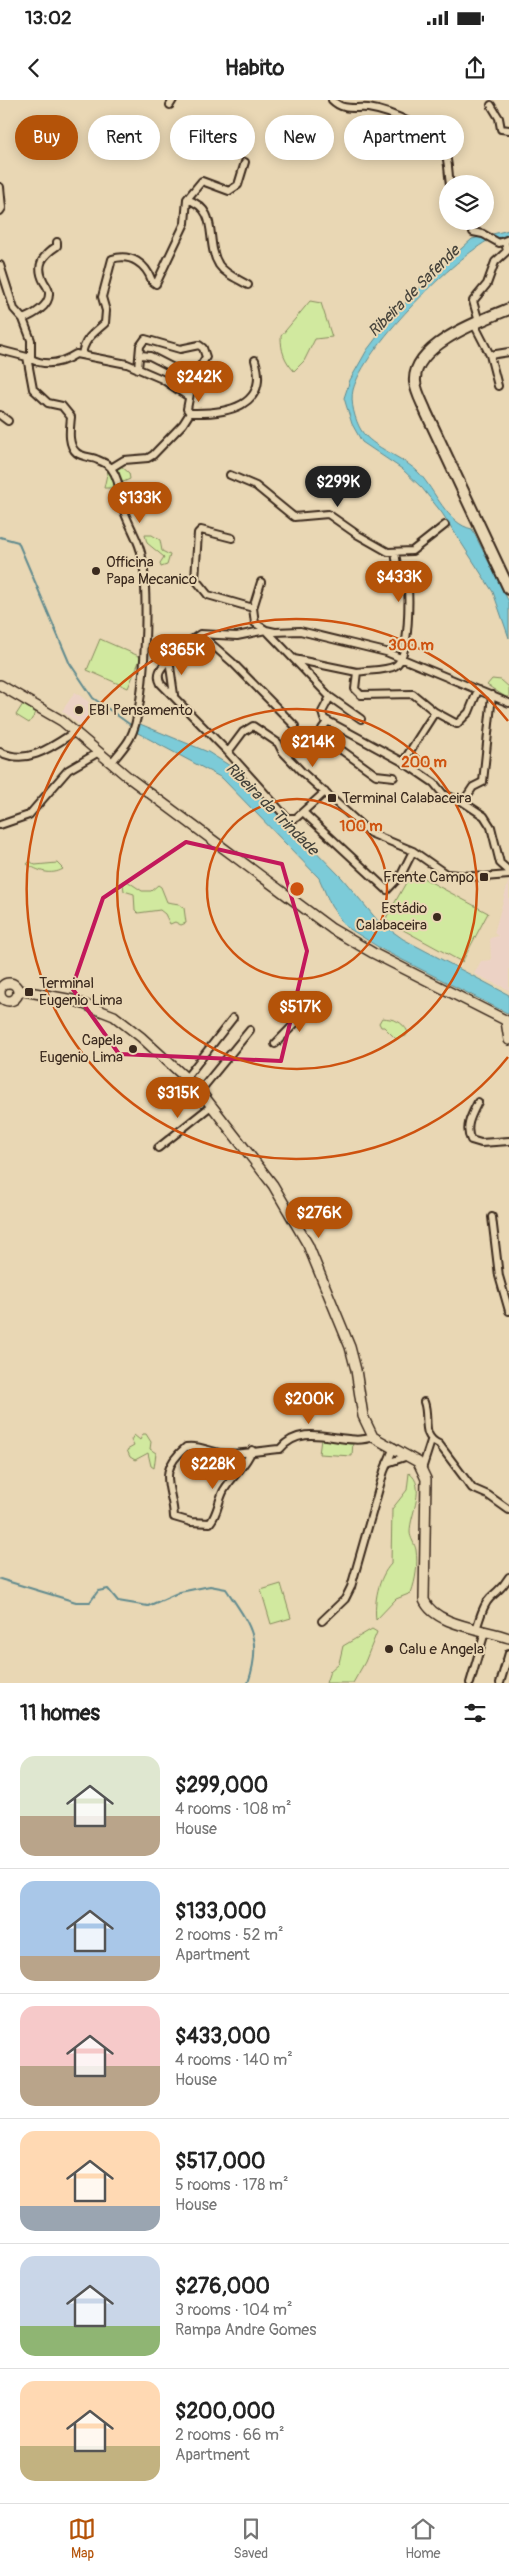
<!DOCTYPE html>
<meta charset="utf-8">
<style>
body{margin:0;font-family:Pangolin,sans-serif;background:#f6f6f6;color:#222;height:100vh;display:flex;flex-direction:column;font-size:19px;white-space:nowrap}
*{box-sizing:border-box;margin:0}
p{font-size:16px;color:#767676}
.icon{flex:none;width:28px;height:28px;fill:none;stroke:currentColor;stroke-width:2;stroke-linecap:round;stroke-linejoin:round}
.map{position:relative;height:1583px;overflow:hidden}
.panel{display:flex;flex-direction:column;background:#fff;flex:1}
.panel>*{flex:none}
.banner{position:absolute;left:15px;top:15px;width:480px;height:45px;display:flex;gap:10px}
.controls{position:absolute;left:439px;top:75px;display:grid;gap:10px}
.controls a{display:grid;place-items:center;width:55px;height:55px;border-radius:50%;background:#fff;box-shadow:0 2px 12px #0003;font-size:25px}
.price{position:absolute;translate:-50% -42px;padding:0 11px;border-radius:18px;background:#b45309;color:#fff;font-size:16px;line-height:32px;filter:drop-shadow(0 1px 2px #0008)}
.price::after{content:'';position:absolute;left:50%;top:30px;width:15px;height:11px;margin-left:-8px;background:inherit;clip-path:polygon(0 0,100% 0,50% 100%)}
.price.on{background:#222;color:#fff}
ul{padding:0;list-style:none}
li{display:flex;align-items:center;gap:15px;height:125px;padding:0 20px}
li+li{border-top:1px solid #e0e0e0}
li span{display:grid;place-items:center;flex:none;width:140px;height:100px;border-radius:15px;color:#555}
li>.icon{margin-inline-start:auto}
span .icon{width:60px;height:60px;fill:#fffc;stroke-width:1}
li b{font-size:21px}
h2{display:flex;justify-content:space-between;align-items:center;height:60px;padding:0 20px;font-size:21px}
.tag{padding:0 18px;border-radius:22px;background:#fff;box-shadow:0 2px 12px #0003;font-size:18px;line-height:45px}
.tag.on{background:#b45309;color:#fff}
.status{display:flex;justify-content:space-between;align-items:center;height:35px;padding:0 25px;background:#fff;direction:ltr}
.status svg{height:14px;fill:currentColor}
header{display:flex;justify-content:space-between;align-items:center;height:65px;padding:0 20px;background:#fff;font-size:22px;font-weight:700}
.tab-bar{display:flex;justify-content:space-around;align-items:center;height:70px;border-top:1px solid #e0e0e0;background:#fff;font-size:14px;color:#767676}
.tab-bar a{display:grid;justify-items:center;gap:2px}
.tab-bar .on{color:#b45309}
.map>svg:first-child{display:block}
.built{fill:#ecd2c5}
.green{fill:#d1e99f;stroke:#868a5e}
.water{fill:#7ccbd8;stroke:#628b8e}
.lines{fill:none;stroke-linecap:round;stroke-linejoin:round}
.stream{stroke:#628b8e;stroke-width:2}
.street-casing{stroke:#3b2a1e;stroke-width:10}
.secondary-casing{stroke:#3b2a1e;stroke-width:12}
.primary-casing{stroke:#3b2a1e;stroke-width:14}
.street{stroke:#e9d7b4;stroke-width:6}
.secondary{stroke:#e9d7b4;stroke-width:9}
.primary{stroke:#e9d7b4;stroke-width:10}
.marked{fill:none;stroke:#c2185b;stroke-width:4;stroke-linejoin:round}
.ring{fill:none;stroke:#ce520f;stroke-width:2.5}
.poi-dot{fill:#3b2a1e;stroke:#e9d7b4;stroke-width:2}
.labels{text-anchor:middle;dominant-baseline:central;stroke-width:4;stroke-linejoin:round;paint-order:stroke}
.poi-label{font-size:15px;fill:#3b2a1e;stroke:#e9d7b4;text-anchor:start}
.water-label{font-size:16px;font-style:italic;fill:#45423a;stroke:#e9d7b4}
.centre{fill:#ce520f;stroke:#e9d7b4;stroke-width:2.5}
.ring-label{font-size:15px;text-anchor:middle;font-weight:bold;fill:#ce520f;stroke:#e9d7b4;stroke-width:4;stroke-linejoin:round;paint-order:stroke}
</style>
<div class="status"><b>13:02</b><svg viewBox="0 0 49 12"><path d="M0 12V9h3v3zM5 12V6h3v6zM10 12V3h3v9zM15 12V0h3v12zM26 1h20v11H26zM47 4h2v5h-2z"/></svg></div>
<header><svg class="icon" aria-label="back" viewBox="0 0 24 24"><path d="M15 5l-7 7 7 7"/></svg>Habito<svg class="icon" aria-label="share" viewBox="0 0 24 24"><path d="M12 15V3M7 8l5-5 5 5M5 13v7h14v-7"/></svg></header>
<div class="map">
<svg width="509" height="1583" viewBox="0 0 509 1583">
<rect width="100%" height="100%" fill="#e9d7b4"/>
<filter id="ink" filterUnits="userSpaceOnUse"><feTurbulence type="fractalNoise" baseFrequency=".02" numOctaves="2"/><feDisplacementMap in="SourceGraphic" scale="10" xChannelSelector="R" yChannelSelector="G"/><feConvolveMatrix kernelMatrix="1 2 1 2 8 2 1 2 1" color-interpolation-filters="sRGB"/></filter>
<g filter="url(#ink)">
<path class="built" d="M75,592l22,16 -14,19 -21,-16z
M509,780v110l-35,-16 7,-13 10,-1 -1,-22 8,-2 -4,-3z"/>
<path class="green" d="M310,201l11,2 11,34 -17,2 -11,22 -10,10c-10,-11 -13,-20 -13,-35z
M109,365h11l9,8 1,6 -20,9h-6z
M145,435h7l8,5 2,11 8,4 -3,10 -6,2 -1,-4 4,-6 -17,-14z
M100,539l41,18 -13,31 -41,-18z
M492,579l9,1 8,7v10l-2,1 -20,-13z
M23,604l13,9 -7,10 -13,-8z
M30,761l5,4 22,-2 6,6c-12,7 -25,2 -36,-5z
M412,772l76,41 -26,49 -77,-42z
M127,781l15,10h9l7,-6 3,2 6,15 12,2 5,4 2,15 -5,2 -6,-3 -5,2 -5,-10 -5,-4 -22,3 -3,-3 -1,-16 -10,-3 -1,-7z
M382,918c12,1 20,3 26,14l-2,4 -10,3 -12,-12h-3l-2,-4z
M143,1334h3l5,8 -1,7 6,4 -2,15 -3,-2 -3,-13 -13,7 -5,-3 -3,-7 7,-4 -3,-6 3,-5 6,5z
M321,1339l32,2 -1,15 -33,-2z
M409,1373c18,13 1,41 1,59 0,6 5,12 6,18 2,15 0,29 -5,43l-15,6 -20,21c-2,-18 2,-42 15,-56l1,-55 15,-19z
M281,1484l10,34 -20,6 -10,-34z
M372,1529l5,3 -12,30 -12,21h-27l4,-12 9,-8 4,-17z"/>
<path class="water" d="M509,130v6c-7,3 -14,0 -22,5 -38,22 -123,107 -134,149 -3,12 2,30 8,40 11,18 43,27 58,43 16,17 28,51 53,56l37,73v36l-16,-46 -51,-79 -20,-25 -20,-19 -40,-27 -10,-18 -8,-26 6,-18 17,-30 26,-34 39,-41 40,-36z
M140,624l68,28 27,17 107,109 36,43 25,18 106,56v19l-126,-64 -38,-24 -14,-20 -12,-28 -97,-100 -86,-46z"/>
<g class="lines">
<path class="stream" d="M0,437l18,5 51,120 24,36 39,28
M0,1479l76,23h14l8,-11 10,-2 10,12 30,5 32,-14 30,-6 16,3c24,36 37,50 22,94"/>
<defs>
<path id="street" d="M332,0c11,11 22,7 36,8 22,3 69,23 77,45 4,9 3,21 5,31
M170,5l3,-5
M491,5l8,13 2,11 8,1
M0,87l2,21 -2,3
M187,99c34,12 17,42 32,66 6,9 19,14 29,20
M473,132l10,2 16,9 10,-4
M57,142v4c-14,9 -22,19 -13,36 2,3 5,7 5,11 1,13 -16,22 -26,26l8,21v19c16,8 31,4 45,-5l51,10 35,15 27,18
M0,165l14,44 9,10
M479,222l-6,-21 14,-17 8,-22 12,-11 -2,-9
M474,224l16,31 19,-3
M0,250l27,7 6,32 15,14 14,3 9,11c-1,11 -4,28 6,36 5,4 15,4 21,7 5,2 10,4 13,8 10,13 8,29 13,43 5,15 16,31 18,46 7,34 4,152 -12,181 -4,8 -12,16 -18,24
M82,255c2,-16 11,-21 23,-32l1,-12 -4,-14 10,-38c19,-6 34,5 40,22l4,3 29,-61 2,-24 15,-18 27,10 9,-6 7,-23
M141,255l9,1 43,22
M490,255l8,31
M138,269l2,-23 5,-7 35,10 19,-4 4,3 3,9 -13,21 -6,31 3,4c36,1 80,-6 65,-53
M0,315l8,6
M111,368l13,-8 24,-2 5,-3 30,-31 7,-11
M230,375l26,11 38,31 34,-3 30,21 30,17 24,-1 33,-26
M232,438l-31,-8 -3,3 -3,46 13,16 45,13
M261,482l-8,26 2,15 11,7 64,67 -8,15 2,7 79,43 31,21 9,11 20,8 21,14 7,11 9,36 9,8
M201,535l31,27 63,64
M169,559l5,36
M294,559l63,13 -2,17 6,6 52,-1 22,18 22,12 12,-12 9,-22
M357,572c11,-2 29,-1 38,-6 16,-9 14,-75 12,-93l-9,-1 -3,-20
M330,597l31,22
M327,622l-5,7v7l54,39 18,2
M0,652c28,14 53,-6 76,-21
M228,652l15,-20 10,-6 25,17 4,8 20,21 68,61 43,18 33,23 38,3 25,-2
M403,662l32,-50
M325,692l-29,26h-9l-59,-66 -67,-68c-6,-11 1,-17 8,-25v-3l31,-22 37,2 29,-6 9,2 25,-1 86,21 123,51
M463,702l10,-15 10,-5 9,-87
M303,712l84,78 14,-15 12,-24
M0,725l29,-10 39,-45 31,-18
M275,944l36,-37
M186,978l47,-60
M200,991l50,-61
M478,1002c-6,12 -14,25 -7,38l10,3 28,-2
M158,1048l53,-42
M492,1117l7,59 10,35
M424,1302c6,16 -4,34 15,42l33,44 16,7 21,15
M252,1350c-6,16 -19,25 -28,40 -6,11 -6,23 -14,33l-19,-1 -17,-5c-1,-30 -19,-44 12,-70 13,-2 22,4 34,6 19,3 41,-3 60,-4 25,-30 64,-1 93,-12
M387,1363l21,-7
M422,1369l9,-28
M322,1521l23,-22 6,-12 33,-116 10,-24
M476,1529c4,-10 6,-23 14,-31 10,-10 11,-8 19,-21
M470,1583l15,-51
M500,1583l9,-30"/>
<path id="secondary" d="M0,585l62,36 66,56 204,152 41,24 136,69
M0 892a9 9 0 1 1 18 0a9 9 0 1 1-18 0Z
M18,890l55,10 41,16 27,21 59,54 73,94 35,60 42,102 6,23 7,46 10,21 45,25 8,17 -2,121c11,26 61,29 85,38
M506,921l3,19"/>
<path id="primary" d="M509,209c-27,11 -97,36 -94,73 1,10 7,20 11,30l83,177"/>
</defs>
<use href="#street" class="street-casing"/>
<use href="#secondary" class="secondary-casing"/>
<use href="#primary" class="primary-casing"/>
<use href="#street" class="street"/>
<use href="#secondary" class="secondary"/>
<use href="#primary" class="primary"/>
</g>
</g>
<path class="marked" d="M186,742l96,22 25,87 -26,110 -162,-7 -47,-66 31,-90z"/>
<g class="ring">
<circle cx="297" cy="789" r="90"/>
<circle cx="297" cy="789" r="180"/>
<path d="M508 957A270 270 0 1 1 508 621"/>
</g>
<g class="poi-dot">
<circle cx="96" cy="471" r="5"/>
<circle cx="79" cy="610" r="5"/>
<rect x="327" y="693" width="10" height="10" rx="2.5"/>
<rect x="479" y="772" width="10" height="10" rx="2.5"/>
<circle cx="437" cy="817" r="5"/>
<rect x="24" y="887" width="10" height="10" rx="2.5"/>
<circle cx="133" cy="949" r="5"/>
<circle cx="389" cy="1549" r="5"/>
</g>
<g class="labels">
<g class="poi-label">
<text x="106" y="462">Officina<tspan x="106" dy="17">Papa Mecanico</tspan></text>
<text x="89" y="610">EBI Pensamento</text>
<text x="342" y="698">Terminal Calabaceira</text>
<text x="474" y="777" text-anchor="end">Frente Campo</text>
<text x="427" y="808" text-anchor="end">Estádio<tspan x="427" dy="17">Calabaceira</tspan></text>
<text x="39" y="883">Terminal<tspan x="39" dy="17">Eugenio Lima</tspan></text>
<text x="123" y="940" text-anchor="end">Capela<tspan x="123" dy="17">Eugenio Lima</tspan></text>
<text x="399" y="1549">Calu e Angela</text>
</g>
<g class="water-label">
<text transform="translate(414 191) rotate(-45)">Ribeira de Safende</text>
<text transform="translate(272 709) rotate(45)">Ribeira da Trindade</text>
</g>
</g>
<circle cx="297" cy="789" r="8" class="centre"/>
<g class="ring-label">
<text x="411" y="550">300 m</text>
<text x="424" y="667">200 m</text>
<text x="361" y="731">100 m</text>
</g>
</svg>
<div class="controls">
<a><svg class="icon" aria-label="layers" viewBox="0 0 24 24"><path d="M12 4l9 5-9 5-9-5zM3 14l9 5 9-5"/></svg></a>
</div>
<b class="price" style="left:199px;top:303px">$242K</b>
<b class="price on" style="left:338px;top:408px">$299K</b>
<b class="price" style="left:140px;top:424px">$133K</b>
<b class="price" style="left:399px;top:503px">$433K</b>
<b class="price" style="left:182px;top:576px">$365K</b>
<b class="price" style="left:313px;top:668px">$214K</b>
<b class="price" style="left:300px;top:933px">$517K</b>
<b class="price" style="left:178px;top:1019px">$315K</b>
<b class="price" style="left:319px;top:1139px">$276K</b>
<b class="price" style="left:309px;top:1325px">$200K</b>
<b class="price" style="left:213px;top:1390px">$228K</b>
<div class="banner">
<a class="tag on">Buy</a>
<a class="tag">Rent</a>
<a class="tag">Filters</a>
<a class="tag">New</a>
<a class="tag">Apartment</a>
</div>
</div>
<section class="panel">
<h2>11 homes<svg class="icon" aria-label="filters" viewBox="0 0 24 24"><path d="M4 7h16M4 17h16"/><circle cx="9" cy="7" r="2"/><circle cx="15" cy="17" r="2"/></svg></h2>
<ul>
<li><span style="background:linear-gradient(#dfe7d0 60%,#b9a48a 0)"><svg class="icon" aria-label="home" viewBox="0 0 24 24"><path d="M3 11l9-7 9 7M6 9v11h12V9"/></svg></span><div><b>$299,000</b><p>4 rooms · 108 m²</p><p>House</p></div></li>
<li><span style="background:linear-gradient(#a9c7e8 75%,#b9a48a 0)"><svg class="icon" aria-label="home" viewBox="0 0 24 24"><path d="M3 11l9-7 9 7M6 9v11h12V9"/></svg></span><div><b>$133,000</b><p>2 rooms · 52 m²</p><p>Apartment</p></div></li>
<li><span style="background:linear-gradient(#f6c9c9 60%,#b9a48a 0)"><svg class="icon" aria-label="home" viewBox="0 0 24 24"><path d="M3 11l9-7 9 7M6 9v11h12V9"/></svg></span><div><b>$433,000</b><p>4 rooms · 140 m²</p><p>House</p></div></li>
<li><span style="background:linear-gradient(#ffd9b3 75%,#9aa5b1 0)"><svg class="icon" aria-label="home" viewBox="0 0 24 24"><path d="M3 11l9-7 9 7M6 9v11h12V9"/></svg></span><div><b>$517,000</b><p>5 rooms · 178 m²</p><p>House</p></div></li>
<li><span style="background:linear-gradient(#c9d6e8 70%,#8fb573 0)"><svg class="icon" aria-label="home" viewBox="0 0 24 24"><path d="M3 11l9-7 9 7M6 9v11h12V9"/></svg></span><div><b>$276,000</b><p>3 rooms · 104 m²</p><p>Rampa Andre Gomes</p></div></li>
<li><span style="background:linear-gradient(#ffd9b3 65%,#c2b280 0)"><svg class="icon" aria-label="home" viewBox="0 0 24 24"><path d="M3 11l9-7 9 7M6 9v11h12V9"/></svg></span><div><b>$200,000</b><p>2 rooms · 66 m²</p><p>Apartment</p></div></li>
</ul>
</section>
<nav class="tab-bar">
<a class="on"><svg class="icon" aria-label="map" viewBox="0 0 24 24"><path d="M3 6l6-2 6 2 6-2v14l-6 2-6-2-6 2zM9 4v14M15 6v14"/></svg>Map</a>
<a><svg class="icon" aria-label="saved" viewBox="0 0 24 24"><path d="M7 4h10v16l-5-4-5 4z"/></svg>Saved</a>
<a><svg class="icon" aria-label="home" viewBox="0 0 24 24"><path d="M3 11l9-7 9 7M6 9v11h12V9"/></svg>Home</a>
</nav>
